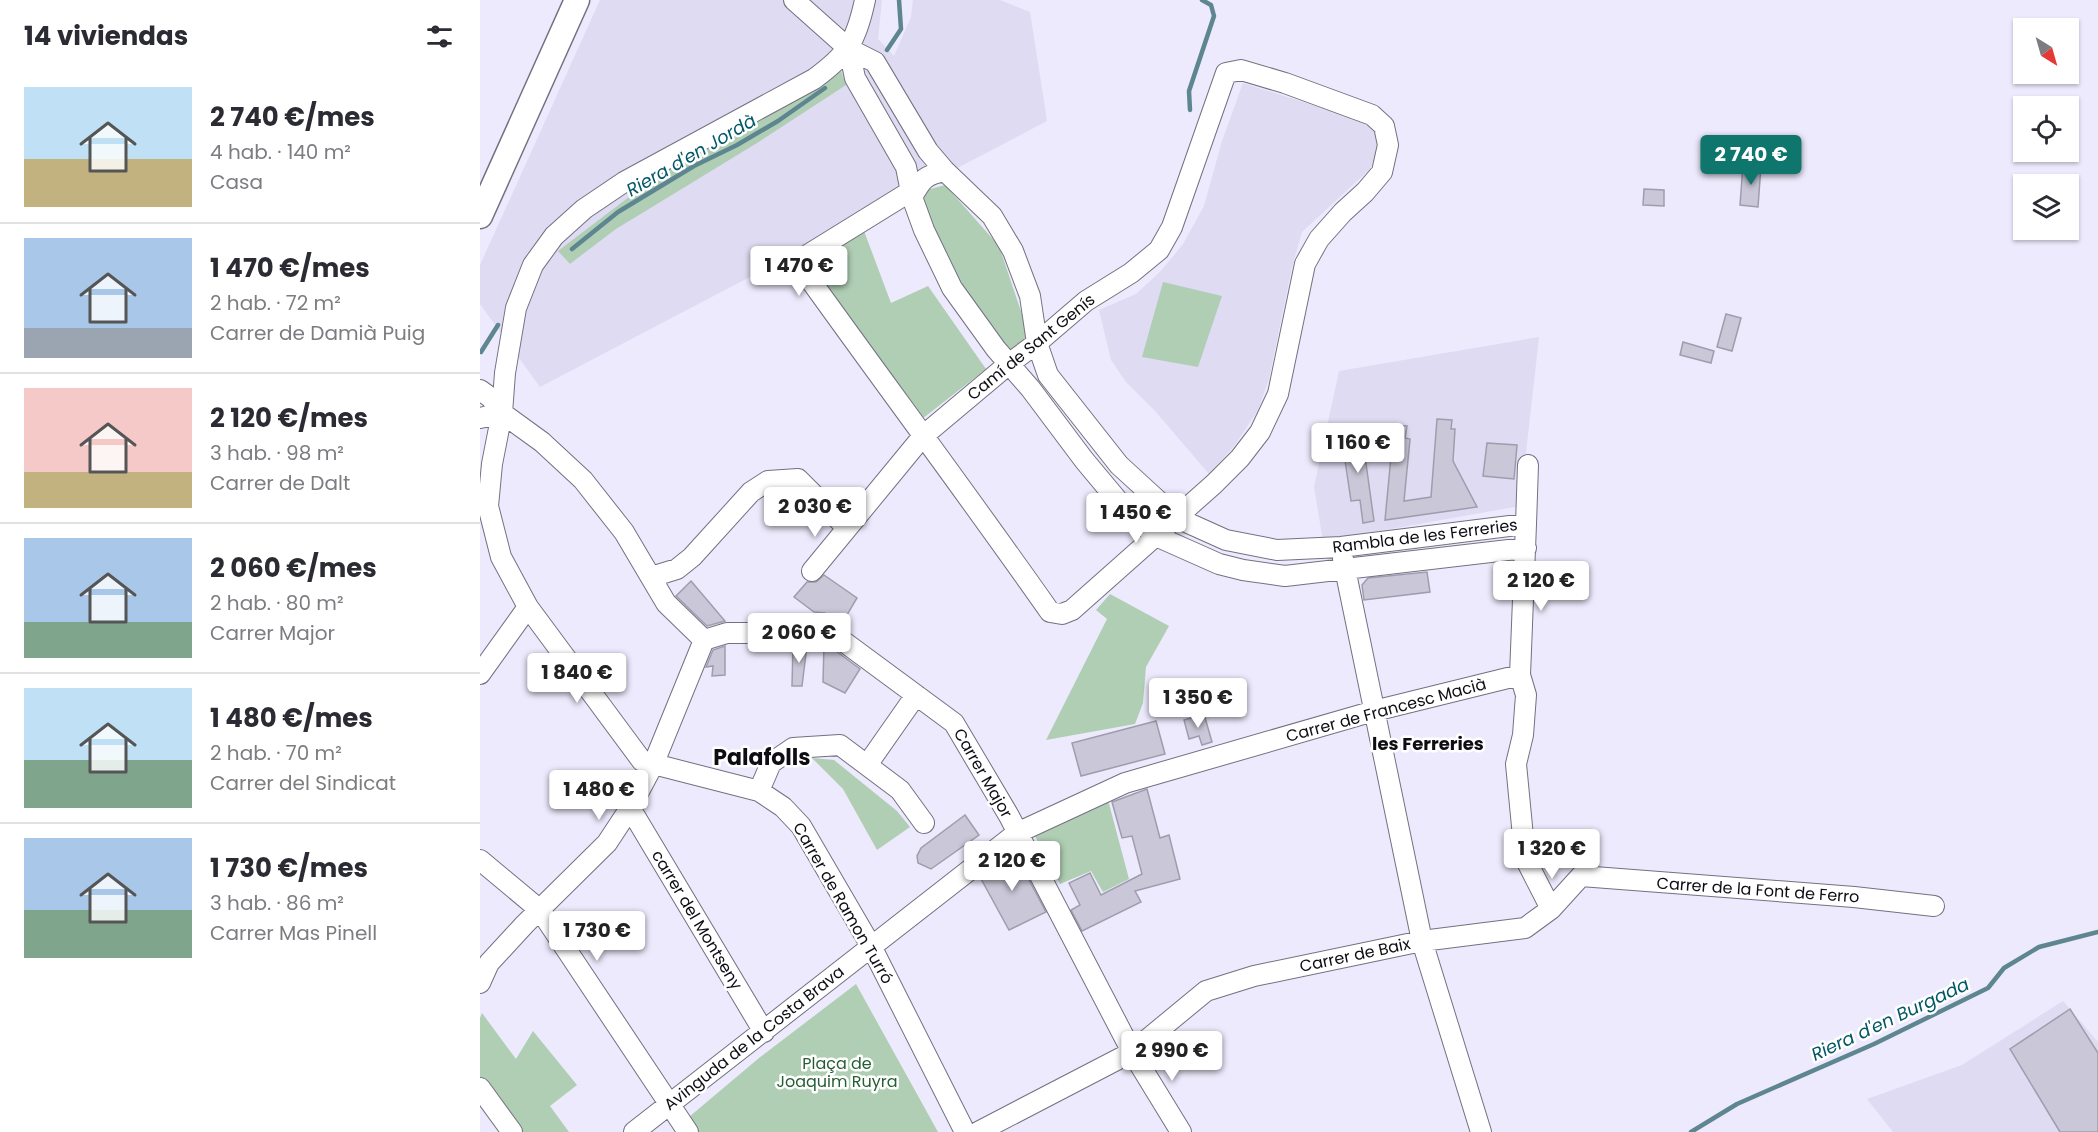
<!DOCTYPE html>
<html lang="es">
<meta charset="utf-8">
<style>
body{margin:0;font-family:Poppins,sans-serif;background:#f2f2f3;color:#2b2b33;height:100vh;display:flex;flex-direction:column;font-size:22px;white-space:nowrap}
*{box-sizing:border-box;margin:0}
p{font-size:20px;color:#7c7c81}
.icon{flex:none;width:33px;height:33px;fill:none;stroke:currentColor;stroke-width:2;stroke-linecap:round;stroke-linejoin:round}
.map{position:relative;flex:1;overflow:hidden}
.drawer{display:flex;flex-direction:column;background:#fff;width:480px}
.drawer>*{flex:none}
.needle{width:39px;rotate:143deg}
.buttons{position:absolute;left:1533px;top:18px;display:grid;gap:12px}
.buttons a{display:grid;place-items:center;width:66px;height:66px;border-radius:0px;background:#fff;box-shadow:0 2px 4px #0004;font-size:30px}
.price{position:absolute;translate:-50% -51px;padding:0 14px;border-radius:6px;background:#fff;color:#222;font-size:20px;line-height:39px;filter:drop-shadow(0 2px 3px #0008)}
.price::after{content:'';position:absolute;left:50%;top:36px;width:18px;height:14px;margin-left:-9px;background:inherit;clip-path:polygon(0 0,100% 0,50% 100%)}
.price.selected{background:#0f766e;color:#fff}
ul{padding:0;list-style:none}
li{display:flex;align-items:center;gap:18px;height:150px;padding:0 24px}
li+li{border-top:2px solid #e1e1e2}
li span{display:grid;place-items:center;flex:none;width:168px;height:120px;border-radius:0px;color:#555}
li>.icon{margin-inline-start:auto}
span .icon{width:72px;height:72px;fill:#fffc;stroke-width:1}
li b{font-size:26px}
h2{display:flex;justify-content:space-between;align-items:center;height:72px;padding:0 24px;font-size:26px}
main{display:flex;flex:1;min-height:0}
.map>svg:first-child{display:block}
.built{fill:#dedbf2;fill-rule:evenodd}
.green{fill:#b0ceb4}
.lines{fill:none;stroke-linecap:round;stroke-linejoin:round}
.stream{stroke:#5e8691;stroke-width:4.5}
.building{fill:#cac7d8;stroke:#9f9dad;stroke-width:1.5}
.minor-casing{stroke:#737180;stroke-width:22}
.major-casing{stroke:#737180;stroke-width:27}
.minor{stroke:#fff;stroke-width:20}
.major{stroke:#fff;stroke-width:24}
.labels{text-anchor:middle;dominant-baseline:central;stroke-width:5;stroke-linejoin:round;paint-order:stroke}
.street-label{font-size:16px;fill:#0e0d13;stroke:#fff}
.park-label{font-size:16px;fill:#255e33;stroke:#fff}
.water-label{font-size:18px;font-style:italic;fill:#005866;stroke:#fff}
.neighbourhood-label{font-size:18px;font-weight:bold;fill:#0e0d13;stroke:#fff}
.district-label{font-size:22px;font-weight:bold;fill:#0e0d13;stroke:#fff}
</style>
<main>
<section class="drawer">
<h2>14 viviendas<svg class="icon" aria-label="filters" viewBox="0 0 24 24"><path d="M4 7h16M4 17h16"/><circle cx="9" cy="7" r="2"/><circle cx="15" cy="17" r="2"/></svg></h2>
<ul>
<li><span style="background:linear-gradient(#bfe0f5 60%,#c2b280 0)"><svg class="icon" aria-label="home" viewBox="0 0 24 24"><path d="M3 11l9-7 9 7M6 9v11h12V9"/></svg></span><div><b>2 740 €/mes</b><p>4 hab. · 140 m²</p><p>Casa</p></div></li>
<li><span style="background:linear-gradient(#a9c7e8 75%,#9aa5b1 0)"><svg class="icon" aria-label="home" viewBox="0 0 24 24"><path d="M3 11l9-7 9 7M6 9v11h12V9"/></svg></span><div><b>1 470 €/mes</b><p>2 hab. · 72 m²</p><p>Carrer de Damià Puig</p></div></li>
<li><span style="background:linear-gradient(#f6c9c9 70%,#c2b280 0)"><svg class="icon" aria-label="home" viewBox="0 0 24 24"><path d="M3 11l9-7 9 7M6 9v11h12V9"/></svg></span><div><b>2 120 €/mes</b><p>3 hab. · 98 m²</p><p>Carrer de Dalt</p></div></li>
<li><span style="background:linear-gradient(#a9c7e8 70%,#7fa58c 0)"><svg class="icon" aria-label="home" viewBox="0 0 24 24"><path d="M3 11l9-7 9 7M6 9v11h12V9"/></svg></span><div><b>2 060 €/mes</b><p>2 hab. · 80 m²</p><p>Carrer Major</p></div></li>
<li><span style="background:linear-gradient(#bfe0f5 60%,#7fa58c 0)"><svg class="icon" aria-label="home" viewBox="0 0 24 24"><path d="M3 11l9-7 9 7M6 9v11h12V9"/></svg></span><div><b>1 480 €/mes</b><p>2 hab. · 70 m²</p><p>Carrer del Sindicat</p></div></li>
<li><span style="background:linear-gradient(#a9c7e8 60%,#7fa58c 0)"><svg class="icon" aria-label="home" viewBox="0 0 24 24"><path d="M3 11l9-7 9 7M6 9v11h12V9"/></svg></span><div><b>1 730 €/mes</b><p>3 hab. · 86 m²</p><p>Carrer Mas Pinell</p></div></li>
</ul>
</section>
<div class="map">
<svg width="1618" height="1132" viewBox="0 0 1618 1132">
<rect width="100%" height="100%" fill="#eceafc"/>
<path class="built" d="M120,0h282l-4,39 16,17 17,-39 2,-17h87l30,12 17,109 -507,266 -60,-83v-39zM181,200l-45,29 -46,35 -11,-13z
M763,83l129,41 6,16v15l-9,15 -67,62 -10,35 -23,112 -11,31 -23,35 -26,29 -53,-62 -30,-30 -15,-22 -12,-50 37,-16 25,-23 22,-27 21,-38 18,-65z
M1059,337l-19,169 -197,35 -9,-54 25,-116z
M1583,1001l35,41v90h-205l-26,-33 95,-34z"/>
<path class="green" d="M361,71l5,14 -89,58 -141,86 -46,35 -12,-13 96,-73 38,-25z
M465,185l54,61 32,95 -20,13 -51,-68 -39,-88 9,-9z
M384,231l27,72 37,-17 58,83 -73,57 -85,-106 -18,-62z
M683,282l59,14 -24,71 -56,-10z
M630,594l59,32 -23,41 -3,36 -8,21 -89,16 61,-121 -11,-9z
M332,758l22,2 63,51 13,16 -33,23 -34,-61z
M628,800l21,79 -26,13 -12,-21 -31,13 -25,-48z
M376,984l82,148h-239l-10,-15 70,-59z
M2,1013l34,46 17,-28 44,54 -27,21 19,26h-65l-24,-33v-81z"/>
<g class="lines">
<path class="stream" d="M407,50l14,-21 -2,-29
M710,110l-1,-19 25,-75 -3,-11 -9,-5
M92,249l46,-37 76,-46 43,-21 41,-24 47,-33
M1,352l17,-27
M1211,1132l46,-28 137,-60 114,-56 16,-20 35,-21 59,-15"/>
</g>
<path class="building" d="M1263,164l18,2 -3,41 -18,-2z
M1164,189l20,1v16l-21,-1z
M1246,314l15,4 -9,33 -15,-4z
M1203,342l31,9 -3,12 -31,-8z
M957,419l15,1 -1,9h4l-2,32 24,46 -92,13 9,-95 13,1 -2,12 5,1 -6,62 27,-4z
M877,431l2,11h4l11,79 -11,2 -3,-23 -9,1 -10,-68z
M1007,443l30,2 -3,34 -31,-3z
M947,572l3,20 -66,8 -2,-15 6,-7z
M344,575l33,23 -16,27 -8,-4h-8v-8l-11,-1 -20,-15 13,-15h9z
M211,581l34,40 -18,5 -31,-30z
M313,645h14l-5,41h-10z
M344,645h4l32,24 -15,24 -22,-11z
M245,646v29l-13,1 1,-10 -7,1 7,-17z
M724,714l8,28 -10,3 -3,-9 -10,3 -5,-19z
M676,721l9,33 -84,22 -9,-33z
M667,789l13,49 9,-3 11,44 -45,12 6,11 -59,29 -11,-21 9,-5 -11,-22 21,-10 11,22 41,-21 -10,-38 -10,2 -10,-36z
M485,815l14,20 -48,34 -13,-6 -1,-7 4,-8z
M532,852h2l32,60 -37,18 -29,-53z
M1590,1009l28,44v79h-38l-50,-83z"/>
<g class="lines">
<defs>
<path id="minor" d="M314,0l55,49
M385,0c-9,42 -17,54 -51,79l-190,103 -40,27 -30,27 -21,29 -17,43 -11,65 -3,40 -10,51 -4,42 13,51 27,50 114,154 117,30 24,16 18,19 70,120 94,186
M432,197c10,-18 13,-22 33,-26
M0,390l11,8 11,15 40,29 41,38 41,52 42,71 38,37
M0,418l22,-5
M1046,524l2,-59
M1046,548l-241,28 -42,-6 -24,-6 -63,-28 -27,-22 -45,-54 -54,-72 -34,-39 -44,-61 -28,-58 -12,-33 -6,-30 -51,-89 -6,-29 26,13 53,89 17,20 47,45 21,35 17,45 7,47 11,32 71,90 58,53 49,22 51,10 64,-3 185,-23 -6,151 6,20 -3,40 -7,29 8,83 4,17 23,45
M863,559l79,382 59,191
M332,571l111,-135 87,-73 27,-20 49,-42 45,-28 28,-23 13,-23 54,-154 15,-3 44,13 87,32 12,11 4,19 -6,27 -17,20 -22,20 -24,27 -14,25 -27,130 -18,38 -20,26 -26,26 -142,126 -10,4 -12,-2c-80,-114 -163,-225 -244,-338l3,-20 102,-63
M171,577l26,-8 15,-12 59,-65 17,-11 30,-2 49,49
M224,640l23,-7h105l122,90 55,93 123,236 49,80
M0,674l48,-67
M387,765l49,-70
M279,791l12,-28 22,-15 47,-3 60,45 24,33
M150,808l134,224
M0,860l60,50 148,222
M0,983l9,-20 36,-39 82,-81 23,-35 23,-43 51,-125
M0,1088l32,44
M154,1132l383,-299 108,-50 249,-72 146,-36
M498,1132l154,-80 74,-61 48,-15 168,-35 103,-13 26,-19 30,-33 273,21 80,9"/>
<path id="major" d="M0,216l97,-216"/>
</defs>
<use href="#minor" class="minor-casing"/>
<use href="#major" class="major-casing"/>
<use href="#minor" class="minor"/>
<use href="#major" class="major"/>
</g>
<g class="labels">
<g class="street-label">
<text transform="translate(551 347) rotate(-39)">Camí de Sant Genís</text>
<text transform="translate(945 536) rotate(-7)">Rambla de les Ferreries</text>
<text transform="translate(906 710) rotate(-15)">Carrer de Francesc Macià</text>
<text transform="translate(503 773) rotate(60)">Carrer Major</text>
<text transform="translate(1278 890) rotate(4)">Carrer de la Font de Ferro</text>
<text transform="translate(363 903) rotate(60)">Carrer de Ramon Turró</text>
<text transform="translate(217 920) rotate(59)">carrer del Montseny</text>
<text transform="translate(875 955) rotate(-12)">Carrer de Baix</text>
<text transform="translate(274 1038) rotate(-38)">Avinguda de la Costa Brava</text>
</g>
<g class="park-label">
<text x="357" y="1063">Plaça de<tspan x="357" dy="18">Joaquim Ruyra</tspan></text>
</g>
<g class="water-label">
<text transform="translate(211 155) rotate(-30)">Riera d'en Jordà</text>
<text transform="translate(1410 1019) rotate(-25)">Riera d'en Burgada</text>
</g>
<g class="neighbourhood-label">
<text x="948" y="743">les Ferreries</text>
</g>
<g class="district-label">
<text x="282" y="757">Palafolls</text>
</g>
</g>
</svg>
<div class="buttons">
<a><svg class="needle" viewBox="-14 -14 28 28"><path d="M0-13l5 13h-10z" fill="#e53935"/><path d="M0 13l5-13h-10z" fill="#7c7c81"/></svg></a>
<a><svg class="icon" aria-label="locate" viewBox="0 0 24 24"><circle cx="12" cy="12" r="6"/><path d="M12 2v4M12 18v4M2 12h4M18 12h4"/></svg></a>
<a><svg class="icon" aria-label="layers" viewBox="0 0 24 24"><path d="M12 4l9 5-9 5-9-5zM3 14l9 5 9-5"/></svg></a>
</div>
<b class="price selected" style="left:1271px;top:186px">2 740 €</b>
<b class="price" style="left:319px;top:297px">1 470 €</b>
<b class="price" style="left:878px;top:474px">1 160 €</b>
<b class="price" style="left:335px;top:538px">2 030 €</b>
<b class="price" style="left:656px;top:544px">1 450 €</b>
<b class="price" style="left:1061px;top:612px">2 120 €</b>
<b class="price" style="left:319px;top:664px">2 060 €</b>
<b class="price" style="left:97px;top:704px">1 840 €</b>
<b class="price" style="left:718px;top:729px">1 350 €</b>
<b class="price" style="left:119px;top:821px">1 480 €</b>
<b class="price" style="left:1072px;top:880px">1 320 €</b>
<b class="price" style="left:532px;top:892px">2 120 €</b>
<b class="price" style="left:117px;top:962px">1 730 €</b>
<b class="price" style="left:692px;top:1082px">2 990 €</b>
</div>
</main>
